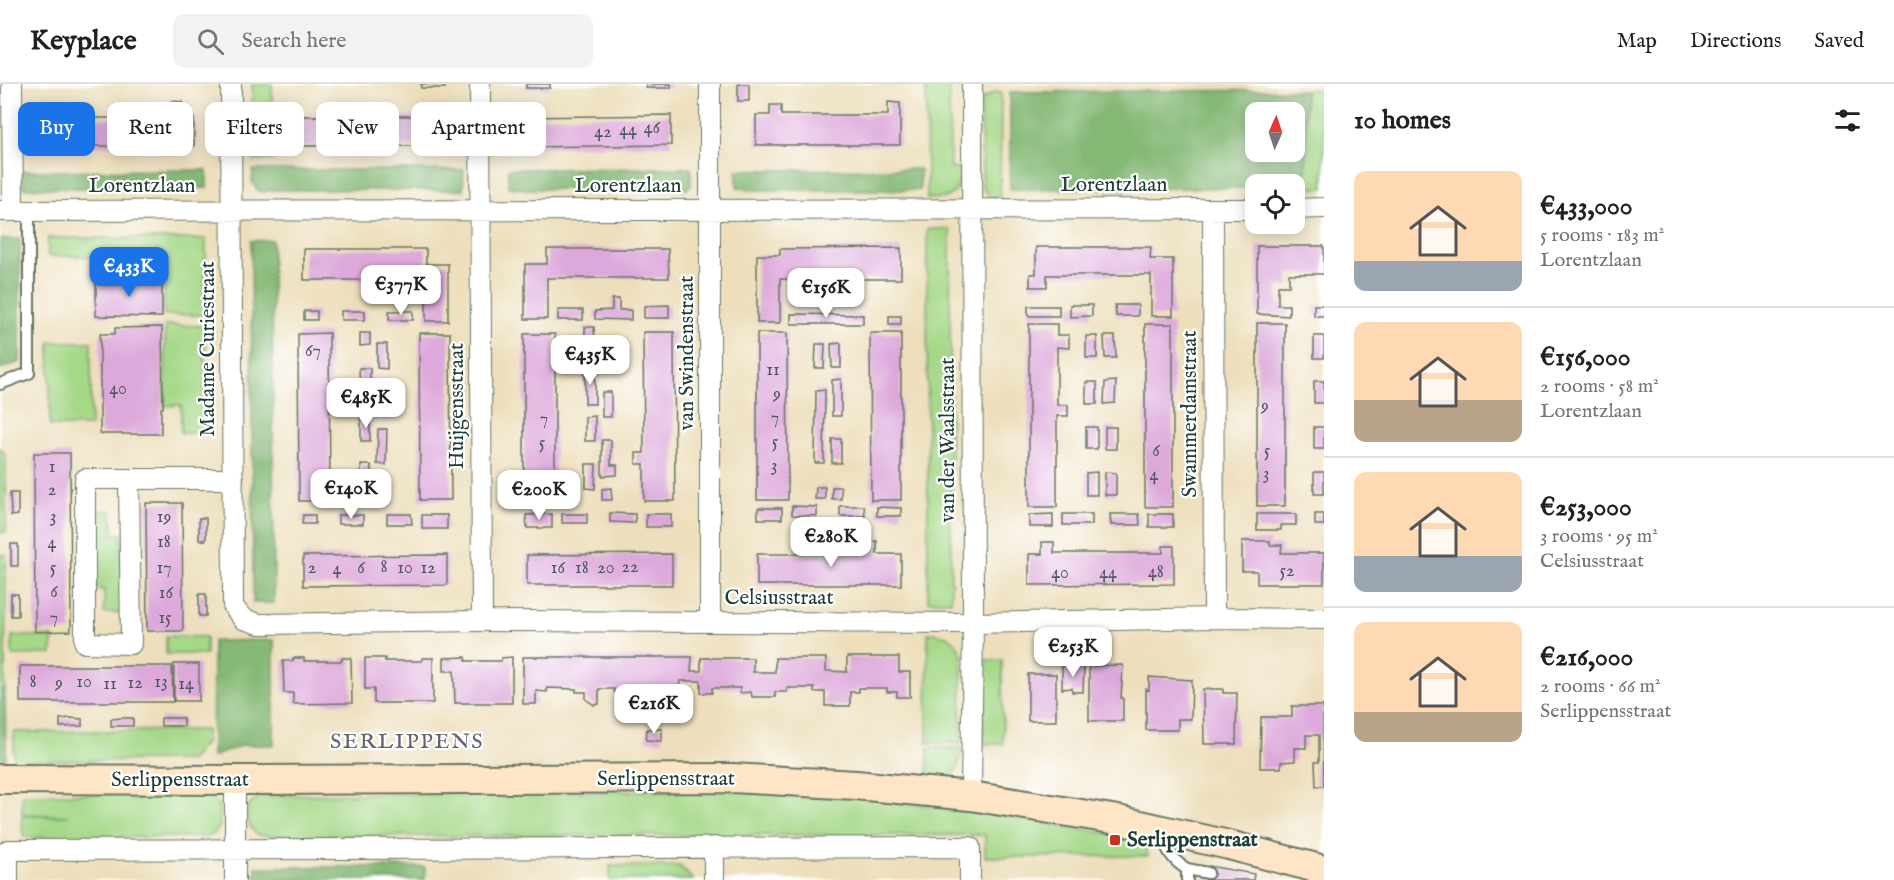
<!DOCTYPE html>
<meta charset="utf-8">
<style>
body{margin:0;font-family:"IM FELL English",serif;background:#f2f2f2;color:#202124;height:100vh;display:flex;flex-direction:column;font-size:22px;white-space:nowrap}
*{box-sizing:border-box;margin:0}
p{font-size:20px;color:#757577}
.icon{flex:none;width:33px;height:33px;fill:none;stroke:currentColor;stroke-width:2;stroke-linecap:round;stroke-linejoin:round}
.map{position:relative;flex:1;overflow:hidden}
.panel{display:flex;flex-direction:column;background:#fff;width:570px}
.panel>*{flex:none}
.guide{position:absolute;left:18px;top:18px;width:570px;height:54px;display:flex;gap:12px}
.needle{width:39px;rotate:3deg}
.fabs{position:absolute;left:1245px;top:18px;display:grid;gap:12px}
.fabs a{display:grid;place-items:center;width:60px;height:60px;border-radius:12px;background:#fff;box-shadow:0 3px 15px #0003;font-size:30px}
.price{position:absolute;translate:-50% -51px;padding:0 14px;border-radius:12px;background:#fff;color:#222;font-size:20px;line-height:39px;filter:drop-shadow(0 2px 3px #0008)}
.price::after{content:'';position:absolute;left:50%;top:36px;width:18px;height:14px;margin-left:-9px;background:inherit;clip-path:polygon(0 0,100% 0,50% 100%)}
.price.active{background:#1a73e8;color:#fff}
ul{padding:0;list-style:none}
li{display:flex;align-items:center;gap:18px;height:150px;padding:0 30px}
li+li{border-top:2px solid #e0e0e0}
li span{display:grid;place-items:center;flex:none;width:168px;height:120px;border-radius:12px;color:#555}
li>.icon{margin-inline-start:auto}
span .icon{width:72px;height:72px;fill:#fffc;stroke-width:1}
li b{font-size:26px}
h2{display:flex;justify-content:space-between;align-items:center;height:72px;padding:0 30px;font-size:26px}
.chip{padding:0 21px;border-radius:12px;background:#fff;box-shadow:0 3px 15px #0003;font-size:21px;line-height:54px}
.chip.active{background:#1a73e8;color:#fff}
header{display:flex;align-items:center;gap:36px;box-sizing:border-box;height:84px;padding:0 30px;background:#fff;border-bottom:2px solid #e0e0e0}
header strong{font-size:28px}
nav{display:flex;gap:33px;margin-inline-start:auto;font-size:21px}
.search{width:420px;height:54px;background:#f2f2f2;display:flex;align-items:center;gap:15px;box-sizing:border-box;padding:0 21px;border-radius:12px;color:#757577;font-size:22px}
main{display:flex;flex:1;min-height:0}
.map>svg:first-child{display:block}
.green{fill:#a5d887;stroke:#628a5e;stroke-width:1.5}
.forest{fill:#84b874;stroke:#527a54;stroke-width:1.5;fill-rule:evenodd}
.building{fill:#dda9db}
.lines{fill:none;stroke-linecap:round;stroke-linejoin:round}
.lane-casing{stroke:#677664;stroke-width:14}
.street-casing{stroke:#677664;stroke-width:22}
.secondary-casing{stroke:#677664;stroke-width:32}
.lane{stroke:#fff;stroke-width:10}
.street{stroke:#fff;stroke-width:20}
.secondary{stroke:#fde5c5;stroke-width:28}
.poi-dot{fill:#c8321e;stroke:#fff;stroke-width:2}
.labels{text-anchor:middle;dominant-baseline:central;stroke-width:4.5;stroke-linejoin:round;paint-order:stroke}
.number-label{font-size:18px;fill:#4e585e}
.street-label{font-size:21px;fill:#1f3d34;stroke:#fff}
.poi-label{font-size:21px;font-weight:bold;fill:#1f3d34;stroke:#fff;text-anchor:start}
.neighbourhood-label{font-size:22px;letter-spacing:1.5px;fill:#62636e;stroke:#fff}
</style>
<header>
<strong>Keyplace</strong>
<div class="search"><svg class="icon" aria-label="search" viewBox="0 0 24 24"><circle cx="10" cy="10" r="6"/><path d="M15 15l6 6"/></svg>Search here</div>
<nav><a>Map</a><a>Directions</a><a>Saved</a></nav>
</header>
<main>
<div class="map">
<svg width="1324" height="796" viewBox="0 0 1324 796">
<rect width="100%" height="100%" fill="#fff"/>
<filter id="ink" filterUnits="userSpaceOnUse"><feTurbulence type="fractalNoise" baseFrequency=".0167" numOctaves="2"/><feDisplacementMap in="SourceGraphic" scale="12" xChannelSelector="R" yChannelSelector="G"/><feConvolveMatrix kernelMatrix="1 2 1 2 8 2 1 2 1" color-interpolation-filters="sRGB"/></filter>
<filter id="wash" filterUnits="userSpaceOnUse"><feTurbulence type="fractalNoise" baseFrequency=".008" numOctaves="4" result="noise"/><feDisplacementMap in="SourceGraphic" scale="24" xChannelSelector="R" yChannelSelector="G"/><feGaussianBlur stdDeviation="1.35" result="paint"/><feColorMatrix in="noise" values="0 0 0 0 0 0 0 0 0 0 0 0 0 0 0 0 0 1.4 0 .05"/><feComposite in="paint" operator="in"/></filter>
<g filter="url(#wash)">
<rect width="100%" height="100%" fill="#eddfbc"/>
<path class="green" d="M252,0h20v76l-19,1z
M926,0h23l1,84 10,1 1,8 -6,15 -10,6 -18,1z
M1305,6h19v98h-18z
M995,8l6,1 -1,106c-9,0 -14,-4 -18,-13l-1,-84 3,-4z
M927,145h23l1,372h-23z
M48,154l158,1 -1,76h-41v-58l-116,-1z
M165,241l40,1v107h-24v-28l-16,1z
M50,258h41v84h-41z
M0,364l6,7v77h-6z
M95,427h17l1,23h9v79h-18v-23l-8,-1z
M0,470l6,1 -1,135h-5z
M928,549c19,1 27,4 34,22l-1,88h-34z
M12,552h40v18l-40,1z
M166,552l40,1v17h-40z
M983,576h19l1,84h-20z
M206,646v12l-15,18 -177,1v-29z
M928,664h33c-1,25 -8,32 -33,31z
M727,706c64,4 128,6 192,14 71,9 142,22 213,33l14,12 2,7 -163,1v-22l-712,1 -16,-1c-16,-16 -13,-33 8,-40z
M22,710h187l10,11 1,21 -6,8 -8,3h-183l-1,-21h48l-48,-2z
M610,782h70l13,14h-83z"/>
<path class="forest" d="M1305,6l1,98h-11l-1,-4h-38l-1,4 -245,1v-97zM1256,28h38v40h-38z
M691,84v17l-4,4h-161l-18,-2v-18z
M920,85v21h-172l-11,-3v-17z
M207,86v18h-184l-1,-17z
M253,86h211l-1,20h-190l-9,2 -7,-2 -5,-9z
M0,155h20v123l-20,7z
M272,156l2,363h-21l-2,-362z
M274,556v105h-31l-31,12 1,-116z
M0,606h5l1,71h-6z
M256,783h169v13h-169z"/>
<g id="blocks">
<path class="building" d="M421,0h24v4h-24z
M526,0h24v4h-24z
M646,0h25v4h-25z
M738,0h11v17h-11z
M171,17l11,1v16h12v28h-160v-28h137z
M888,18l12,1v42h-144v-30h14v-10h11v10h107z
M671,31v30l-144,2 -1,-30z
M302,32h144v30h-144z
M1257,162h67v28h-35v12h-11v19h11v11l-32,-2z
M1036,163h115l-1,12h23v57h-22v-41h-104v12h-17v-13h6z
M901,164v31h-86v15h-10v-15h-25v44h-23v-68h23v-6z
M304,165h122v15h22v57h-22v-41h-122z
M547,165h121l1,29h-122v41h-22v-55h22z
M96,195h66v38l-66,-1z
M612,215h7v11h12v10l-36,-1v-8l17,-1z
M669,221v13h-25v-12z
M1070,221h22v11l-22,1z
M1115,221h23v11h-22z
M1314,221h10v11h-10z
M1028,222h31v10h-31z
M558,226h25v10h-25z
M304,227h13v9h-13z
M341,227h24v9h-24z
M389,227h24v9h-24z
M791,230l72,1v9h-72z
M889,232h12v8h-12z
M1257,239h28v183h-28z
M1029,240h28v11h12v13l-12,-1v58h11v11h-11v91h-28z
M1145,240h28v183h-28z
M162,243l1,81h-2v26h-61v-100h15v-6z
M585,243h9l1,17 -10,1z
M643,248h31l1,169h-31v-37h-8v-11h8z
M329,249l1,168h-31l-1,-167z
M360,249h10v12l-10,1z
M419,249h31l1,167h-31z
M757,249h30l1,167h-31z
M870,249h31v167h-30z
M524,250h31v167h-31z
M1086,252h11v22h-11z
M1104,252h11l1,22h-11z
M1314,252h10v22h-10z
M841,259v25h-9l-1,-24z
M377,260h10v25l-10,-1z
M602,260h9v24h-9z
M816,260h9l-1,24h-9z
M359,284h11v25h-10z
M585,284h10v36h-10z
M841,295v37h-9v-36z
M1116,297l-1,22 -11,1 1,-22z
M1314,297h10v22h-10z
M1086,298h11v22h-11z
M825,306l-1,73h-9l1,-72z
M377,308h10v25h-10z
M602,308h9v25h-9z
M370,332v25h-9v-24z
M595,332v25h-10v-24z
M1086,343h11v22h-11z
M1105,343h11v22h-11z
M1314,343h10v22h-10z
M378,345h9l-1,36 -9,-1z
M832,355h9v24h-9z
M602,356h9v25h6v10l-15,1z
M34,369h36l1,178 -36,1z
M586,380h10l-1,25 -9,-1z
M361,381h10l-1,24h-9z
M1097,388v23h-11v-22z
M1105,388l11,1v22h-11z
M1314,388h10v22h-10z
M816,403h9v12h-10z
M832,403h9v12h-9z
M611,404l1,12h-10v-11z
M377,405h10v12h-10z
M10,409h8v22l-7,1z
M146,419h36l1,128h-36z
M792,422l25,1v9l-25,-1z
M840,422h24l1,10h-25z
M877,423l24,1v8h-24z
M758,424h24v11h-24z
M610,429l25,1v9l-25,-1z
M387,430h24l1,10h-25z
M552,430v14h-25l-1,-13z
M562,430h25v9h-25z
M646,430h25v13h-25z
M1053,430v13h-24v-12z
M1063,430h29v11h-29z
M1110,430h29l1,11h-29z
M1149,430h24v13h-24z
M1257,430h39v11h-15v5h-24z
M1315,430h9v11h-9z
M303,431h12v9h-13z
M338,431h25v9h-25z
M422,431h25v14h-25z
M199,434h7v22h-7z
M877,457v13h24v31h-144v-31h85v-11h11v11h13v-12z
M1242,457h28v4h12l-1,8h43v31h-67v-13h-15z
M1042,458h12v11h109v-7h11v38l-145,1v-31h13z
M11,460h7v22h-7z
M672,470v31h-145v-30z
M447,471v30l-144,1v-30z
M11,510h7v22h-7z
M199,510h7v22h-7z
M466,573v4h35v-3l11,-1v46h-57l-1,-32h-10v-13z
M523,573h169l-1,14h10v-13h52v14h22v-14h51v13l21,1v-15h52v15h11v25h-13v-5h-10v-4h-28v4h-9v14h-25v-14h-11v-4h-27v4h-12v5h-23l-1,-5 -11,1v-5h-28v5h-11v-12h-21l-1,8h-13l1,3h-12v-4h-31v4h-10v-3h-15v15l-5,1 -8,-6v-7h-10v-3l-29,-1v4l-11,-1v13h-13z
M293,574h11v3h38v-3h9l1,45 -59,1v-11h-9l-1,-32h10z
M365,574h20v3h37v-3h11v45h-59v-14h-9z
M174,580h25v37h-25z
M1062,581h22l-1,27h-11v-4l-10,1z
M1123,581l-2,33h2v23h-34v-55z
M20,582h152l1,36h-153z
M1028,590h28v47h-28z
M1149,593l43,3 -1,39h-13v11h-32v-41l3,1z
M1203,605h20v4h14l-1,51h-32z
M1292,622h31l1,80h-8l-1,-24h4v-27h-13v13h-11v13l-14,1v6h-21l1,-51h31z
M71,634l11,1v7l-22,1v-8z
M122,634h11v8h-22v-7z
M161,634h22l1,8h-23z
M647,645h15v12l-16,-1z
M1209,782l45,8 -1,6h-47z"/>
</g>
</g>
<g filter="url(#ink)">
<use href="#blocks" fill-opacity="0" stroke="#677664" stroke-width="1.5"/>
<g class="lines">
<defs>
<path id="lane" d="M0,300l29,-11v-163
M1165,749c-2,15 9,29 22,36v11
M1187,785l21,4"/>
<path id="street" d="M12,0l1,126
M231,0l2,522 10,13 16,5 223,-3 491,2 241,-5 110,1
M480,0l2,537
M710,0v537
M1213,125l1,409
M1294,125l30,-1
M0,127l1256,-2
M129,395l2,165 -46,-1v-164h148
M971,712l2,-173 -1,-539
M8,796v-30l962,-3v33
M235,796v-100
M714,796v-33"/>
<path id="secondary" d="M0,695l235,1 498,-2 123,7 115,11 147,24 111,25 95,25"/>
</defs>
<use href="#lane" class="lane-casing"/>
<use href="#street" class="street-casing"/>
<use href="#secondary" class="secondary-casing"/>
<use href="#lane" class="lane"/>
<use href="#street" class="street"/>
<use href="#secondary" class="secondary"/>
</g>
</g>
<rect class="poi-dot" x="1109" y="750" width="12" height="12" rx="3"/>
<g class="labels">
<g class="number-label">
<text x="652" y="44">46</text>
<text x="628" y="46">44</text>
<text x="603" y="48">42</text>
<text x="313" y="267">67</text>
<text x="773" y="286">11</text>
<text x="118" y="305">40</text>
<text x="777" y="310">9</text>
<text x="1265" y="322">9</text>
<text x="775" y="334">7</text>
<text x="544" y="335">7</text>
<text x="775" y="358">5</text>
<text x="542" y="359">5</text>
<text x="1156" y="367">6</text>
<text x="1267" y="367">5</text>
<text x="774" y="382">3</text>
<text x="52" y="383">1</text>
<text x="1266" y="390">3</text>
<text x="1154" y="391">4</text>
<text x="52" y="406">2</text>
<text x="53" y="433">3</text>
<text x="164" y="433">19</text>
<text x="164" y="458">18</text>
<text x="52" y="459">4</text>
<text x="384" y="483">8</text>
<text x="630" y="483">22</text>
<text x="53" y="484">5</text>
<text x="164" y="484">17</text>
<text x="312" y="484">2</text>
<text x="361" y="484">6</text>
<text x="405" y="484">10</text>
<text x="428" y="484">12</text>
<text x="558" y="484">16</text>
<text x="582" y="484">18</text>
<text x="606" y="484">20</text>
<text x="337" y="485">4</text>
<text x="1287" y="487">52</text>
<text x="1156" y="488">48</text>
<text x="1060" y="489">40</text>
<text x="1108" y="489">44</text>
<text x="54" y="508">6</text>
<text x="166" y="509">16</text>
<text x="54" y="534">7</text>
<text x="165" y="534">15</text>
<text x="33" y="598">8</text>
<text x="84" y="598">10</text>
<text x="161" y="598">13</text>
<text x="59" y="599">9</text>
<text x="135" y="599">12</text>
<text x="110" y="600">11</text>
<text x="186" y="600">14</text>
</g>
<g class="street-label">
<text x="1114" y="101">Lorentzlaan</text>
<text x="142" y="102">Lorentzlaan</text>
<text x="628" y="102">Lorentzlaan</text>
<text transform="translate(208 265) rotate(-90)">Madame Curiestraat</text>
<text transform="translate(687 269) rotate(-90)">van Swindenstraat</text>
<text transform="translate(457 322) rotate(-90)">Huijgensstraat</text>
<text transform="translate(1190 330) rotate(-90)">Swammerdamstraat</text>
<text transform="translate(948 356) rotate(-90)">van der Waalsstraat</text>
<text x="779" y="514">Celsiusstraat</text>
<text x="666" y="695">Serlippensstraat</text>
<text x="180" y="696">Serlippensstraat</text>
</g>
<g class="poi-label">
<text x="1127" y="756">Serlippenstraat</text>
</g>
<g class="neighbourhood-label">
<text x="407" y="658">SERLIPPENS</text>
</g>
</g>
</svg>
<div class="fabs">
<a><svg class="needle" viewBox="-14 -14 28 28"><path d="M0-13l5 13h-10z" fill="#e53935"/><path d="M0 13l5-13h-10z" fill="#757577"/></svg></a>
<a><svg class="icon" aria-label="locate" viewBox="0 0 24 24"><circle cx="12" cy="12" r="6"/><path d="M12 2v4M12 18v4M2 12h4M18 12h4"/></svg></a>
</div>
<b class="price active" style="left:129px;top:214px">€433K</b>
<b class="price" style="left:401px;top:232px">€377K</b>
<b class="price" style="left:826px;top:235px">€156K</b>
<b class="price" style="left:590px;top:302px">€435K</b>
<b class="price" style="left:366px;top:345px">€485K</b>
<b class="price" style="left:351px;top:436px">€140K</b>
<b class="price" style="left:539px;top:437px">€200K</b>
<b class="price" style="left:831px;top:484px">€280K</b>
<b class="price" style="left:1073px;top:594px">€253K</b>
<b class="price" style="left:654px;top:651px">€216K</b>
<div class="guide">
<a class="chip active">Buy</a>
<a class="chip">Rent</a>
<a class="chip">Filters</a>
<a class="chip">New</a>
<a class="chip">Apartment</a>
</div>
</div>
<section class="panel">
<h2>10 homes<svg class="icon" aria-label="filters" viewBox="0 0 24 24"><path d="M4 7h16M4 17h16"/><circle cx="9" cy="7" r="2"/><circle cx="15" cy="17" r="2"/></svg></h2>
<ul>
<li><span style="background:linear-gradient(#ffd9b3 75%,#9aa5b1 0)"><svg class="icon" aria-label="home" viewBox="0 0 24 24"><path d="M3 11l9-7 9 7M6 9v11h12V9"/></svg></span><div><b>€433,000</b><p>5 rooms · 183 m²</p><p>Lorentzlaan</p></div></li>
<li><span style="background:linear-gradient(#ffd9b3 65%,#b9a48a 0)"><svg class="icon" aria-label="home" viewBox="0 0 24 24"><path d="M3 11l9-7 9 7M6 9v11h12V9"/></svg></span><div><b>€156,000</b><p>2 rooms · 58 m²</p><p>Lorentzlaan</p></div></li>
<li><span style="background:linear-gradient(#ffd9b3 70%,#9aa5b1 0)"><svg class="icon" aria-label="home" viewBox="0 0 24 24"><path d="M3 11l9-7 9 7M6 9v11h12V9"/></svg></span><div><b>€253,000</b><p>3 rooms · 95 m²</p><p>Celsiusstraat</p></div></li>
<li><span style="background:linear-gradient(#ffd9b3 75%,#b9a48a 0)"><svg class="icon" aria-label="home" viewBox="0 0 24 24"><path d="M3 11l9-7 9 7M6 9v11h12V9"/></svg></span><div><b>€216,000</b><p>2 rooms · 66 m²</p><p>Serlippensstraat</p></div></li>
</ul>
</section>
</main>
